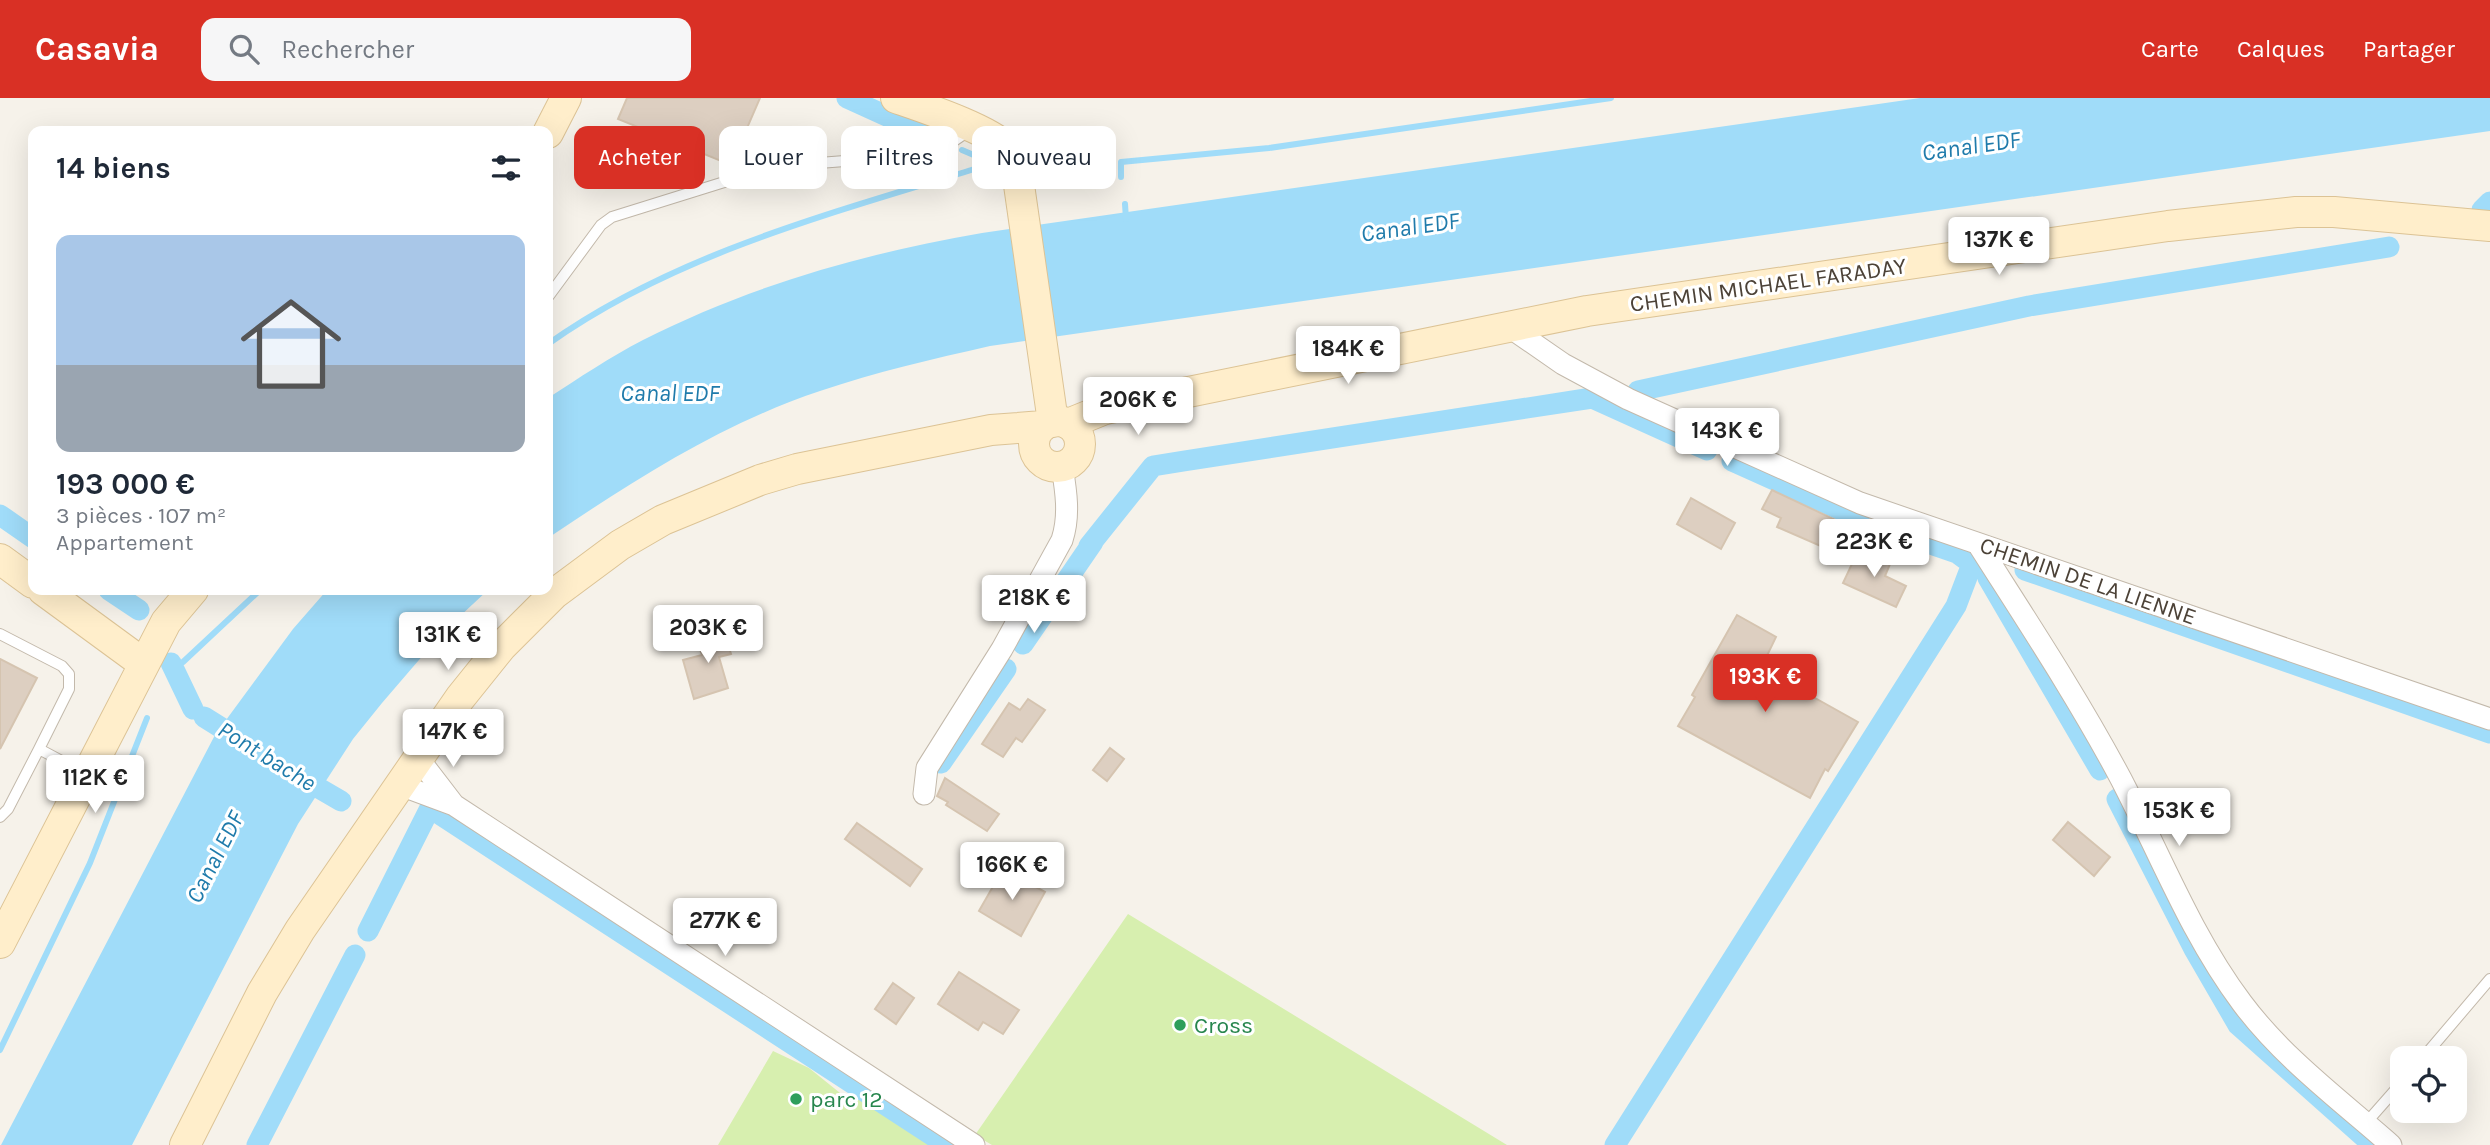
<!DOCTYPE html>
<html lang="fr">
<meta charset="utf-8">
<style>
body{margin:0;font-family:Karla,sans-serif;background:#f6f6f7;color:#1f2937;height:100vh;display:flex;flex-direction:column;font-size:26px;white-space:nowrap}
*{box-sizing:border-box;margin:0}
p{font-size:23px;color:#747a83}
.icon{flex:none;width:38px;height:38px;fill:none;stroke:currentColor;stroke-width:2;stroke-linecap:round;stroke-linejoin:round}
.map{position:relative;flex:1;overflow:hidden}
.details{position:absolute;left:28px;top:28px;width:525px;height:469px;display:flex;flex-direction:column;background:#fff;border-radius:14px;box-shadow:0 7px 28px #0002}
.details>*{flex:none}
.guide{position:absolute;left:574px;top:28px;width:665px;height:63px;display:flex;gap:14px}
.buttons{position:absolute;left:2390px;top:948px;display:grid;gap:14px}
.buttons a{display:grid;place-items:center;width:77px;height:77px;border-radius:14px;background:#fff;box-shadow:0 7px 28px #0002;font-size:35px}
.price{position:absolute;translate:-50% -60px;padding:0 16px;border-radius:7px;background:#fff;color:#222;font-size:23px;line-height:46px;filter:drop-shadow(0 2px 4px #0008)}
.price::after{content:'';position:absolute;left:50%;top:42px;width:21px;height:16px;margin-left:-10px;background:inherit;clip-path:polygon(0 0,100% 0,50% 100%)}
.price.on{background:#d93025;color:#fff}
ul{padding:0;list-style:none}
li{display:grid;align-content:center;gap:14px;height:371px;padding:0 28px}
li+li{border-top:2px solid #e0e1e3}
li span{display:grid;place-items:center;height:217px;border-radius:14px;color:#555}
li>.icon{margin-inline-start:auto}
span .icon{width:126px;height:126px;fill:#fffc;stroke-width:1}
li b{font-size:30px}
h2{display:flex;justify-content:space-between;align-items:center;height:84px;padding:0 28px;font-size:30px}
.chip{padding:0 24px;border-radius:14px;background:#fff;box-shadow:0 7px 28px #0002;font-size:24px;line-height:63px}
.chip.on{background:#d93025;color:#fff}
header{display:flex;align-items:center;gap:42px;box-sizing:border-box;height:98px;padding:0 35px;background:#d93025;color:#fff}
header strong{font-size:33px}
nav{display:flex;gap:38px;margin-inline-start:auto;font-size:24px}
.search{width:490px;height:63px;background:#f6f6f7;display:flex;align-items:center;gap:18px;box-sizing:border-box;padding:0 24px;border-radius:14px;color:#747a83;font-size:26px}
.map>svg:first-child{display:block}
.green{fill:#d7efaf}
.water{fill:#a0dcf9}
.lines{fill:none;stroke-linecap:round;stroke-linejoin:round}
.stream{stroke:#a0dcf9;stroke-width:6}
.canal{stroke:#a0dcf9;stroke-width:21}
.building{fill:#ddcfc1;stroke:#d5c4b0;stroke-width:2}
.lane-casing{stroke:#c3b9ab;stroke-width:12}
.street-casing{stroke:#c3b9ab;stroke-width:23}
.secondary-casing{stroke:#dcc395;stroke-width:32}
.lane{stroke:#fff;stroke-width:10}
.street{stroke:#fff;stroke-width:21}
.secondary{stroke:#ffeecb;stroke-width:30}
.leisure-dot{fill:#2e9e5b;stroke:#fff;stroke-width:2.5}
.labels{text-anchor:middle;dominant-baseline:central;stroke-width:6;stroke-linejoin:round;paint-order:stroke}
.street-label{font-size:23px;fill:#4c4237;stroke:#fff}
.leisure-label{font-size:23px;fill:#27864d;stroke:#fff;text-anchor:start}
.water-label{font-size:24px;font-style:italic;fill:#1f7bab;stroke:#fff}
</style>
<header>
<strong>Casavia</strong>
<div class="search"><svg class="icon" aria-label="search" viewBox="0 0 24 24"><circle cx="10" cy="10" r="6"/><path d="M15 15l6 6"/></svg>Rechercher</div>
<nav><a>Carte</a><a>Calques</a><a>Partager</a></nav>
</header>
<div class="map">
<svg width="2490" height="1047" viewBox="0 0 2490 1047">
<rect width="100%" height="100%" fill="#f6f2ea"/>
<path class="green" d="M1128,816l379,231h-515l-17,-10z
M773,953l36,17 41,33 29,-4 82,48h-243z"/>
<path class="water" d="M1920,0h570v33l-1500,215c-57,13 -114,26 -170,45 -99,33 -187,90 -272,147v-140c31,-20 62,-41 95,-58 106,-54 222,-87 339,-107z
M327,492h161l-45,42 -61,71 -29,36 -55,85 -166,321h-131l214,-410 78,-106z"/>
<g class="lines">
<path class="stream" d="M962,52l35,15
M1121,79v-15l148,-14 342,-50
M1125,106l1,15
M548,246c128,-91 285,-131 433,-177
M183,564l77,-72
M0,952l90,-187 57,-145"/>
<path class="canal" d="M847,0l88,40
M2482,112l8,-8
M1638,293l391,-85 360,-59
M1732,363l127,57
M0,417l33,23
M1089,448l64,-80 31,-5 408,-63 115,52
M2025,472l465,163
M1988,480l112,192
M109,492l30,20
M1023,546l70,-102
M171,565l22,46
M204,619l40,25
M941,665l65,-94
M298,678l43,25
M2117,701l77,150 44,76 135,120
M368,833l62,-123 517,337
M257,1047l98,-190
M1615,1047l341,-539 16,-42 -15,-11 -67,-23"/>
</g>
<path class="building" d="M627,0h133l-29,67 -113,-46z
M1772,392l72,34 -12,27 -55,-24 4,-9 -19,-9z
M1691,400l44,25 -14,26 -44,-25z
M1859,451l31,15 -5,12 21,10 -10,21 -53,-24z
M1737,517l39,22 -15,31 97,54 -30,49 -3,-2 -15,29 -132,-72 17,-29 -3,-2z
M723,531l8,25 -12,3 9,31 -34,11 -11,-39 19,-5 -6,-18z
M0,561l37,19 -37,71z
M1028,601l17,11 -23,32 -6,-4 -13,19 -21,-13 27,-41 11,7z
M1110,650l14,11 -17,22 -14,-11z
M945,680l54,36 -12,17 -41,-26 2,-3 -11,-6z
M2068,724l42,35 -16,19 -41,-36z
M857,725l65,46 -12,17 -65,-47z
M1003,771l42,23 -24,44 -42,-25z
M959,874l60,38 -16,24 -20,-12 -5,8 -40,-26z
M893,885l21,15 -18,26 -21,-15z"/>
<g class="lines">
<defs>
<path id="lane" d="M548,199l53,-72 11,-8 138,-43 69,-11 116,-9 35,-24
M0,536l62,32 7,8v15l-30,60
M0,719l8,-8 31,-60 45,24
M2422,961l68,-80
M2366,1025l37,-42"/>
<path id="street" d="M1508,228l55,38 65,35 232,104 630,216
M1978,446c49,77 100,154 143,235 39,75 70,156 121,224 41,55 98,97 149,142
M418,660l36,47
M400,687l54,20 520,340
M924,696l3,-26 75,-119 60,-109c8,-24 4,-49 0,-74"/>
<path id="secondary" d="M896,0c26,9 97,32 114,53 5,6 6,13 7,20l36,251
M548,35l18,-35
M1034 346a23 23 0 1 1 46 0a23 23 0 1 1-46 0Z
M1068,326l37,-15 482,-98 581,-85 128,-14h38l156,14
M0,461l33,24
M43,492l101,74
M0,845l166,-321 27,-32
M185,1047l77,-152 38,-63 160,-232 41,-51 53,-53 66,-49 43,-25 97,-40 37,-11 194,-39 52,-4"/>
</defs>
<use href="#lane" class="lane-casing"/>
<use href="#street" class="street-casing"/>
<use href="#secondary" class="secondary-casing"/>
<use href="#lane" class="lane"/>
<use href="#street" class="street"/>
<use href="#secondary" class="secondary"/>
</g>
<g class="leisure-dot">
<circle cx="1180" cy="927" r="7"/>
<circle cx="796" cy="1001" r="7"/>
</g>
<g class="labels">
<g class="street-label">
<text transform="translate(1768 187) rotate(-8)">CHEMIN MICHAEL FARADAY</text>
<text transform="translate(2088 483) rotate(19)">CHEMIN DE LA LIENNE</text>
</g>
<g class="leisure-label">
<text x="1194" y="927">Cross</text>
<text x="810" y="1001">parc 12</text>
</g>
<g class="water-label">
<text transform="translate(1971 48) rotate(-8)">Canal EDF</text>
<text transform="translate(1410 129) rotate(-8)">Canal EDF</text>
<text x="670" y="295">Canal EDF</text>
<text transform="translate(267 658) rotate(32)">Pont bache</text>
<text transform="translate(215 759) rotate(-63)">Canal EDF</text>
</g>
</g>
</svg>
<div class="buttons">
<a><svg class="icon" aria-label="locate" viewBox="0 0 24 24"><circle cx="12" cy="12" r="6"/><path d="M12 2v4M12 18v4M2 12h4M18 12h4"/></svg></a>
</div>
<b class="price" style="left:1999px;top:179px">137K €</b>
<b class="price" style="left:1348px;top:288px">184K €</b>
<b class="price" style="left:1138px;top:339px">206K €</b>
<b class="price" style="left:1727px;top:370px">143K €</b>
<b class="price" style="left:1874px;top:481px">223K €</b>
<b class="price" style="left:1034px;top:537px">218K €</b>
<b class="price" style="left:708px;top:567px">203K €</b>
<b class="price" style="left:448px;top:574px">131K €</b>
<b class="price on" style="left:1765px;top:616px">193K €</b>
<b class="price" style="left:453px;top:671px">147K €</b>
<b class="price" style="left:95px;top:717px">112K €</b>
<b class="price" style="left:2179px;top:750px">153K €</b>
<b class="price" style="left:1012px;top:804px">166K €</b>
<b class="price" style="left:725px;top:860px">277K €</b>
<div class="guide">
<a class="chip on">Acheter</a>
<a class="chip">Louer</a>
<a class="chip">Filtres</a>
<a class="chip">Nouveau</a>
</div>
<section class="details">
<h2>14 biens<svg class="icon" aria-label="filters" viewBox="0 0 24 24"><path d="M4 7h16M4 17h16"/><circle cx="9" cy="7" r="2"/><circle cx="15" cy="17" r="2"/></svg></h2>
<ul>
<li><span style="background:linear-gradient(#a9c7e8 60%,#9aa5b1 0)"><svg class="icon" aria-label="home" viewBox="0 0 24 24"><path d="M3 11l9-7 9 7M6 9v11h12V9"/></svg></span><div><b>193 000 €</b><p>3 pièces · 107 m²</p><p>Appartement</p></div></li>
</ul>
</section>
</div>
